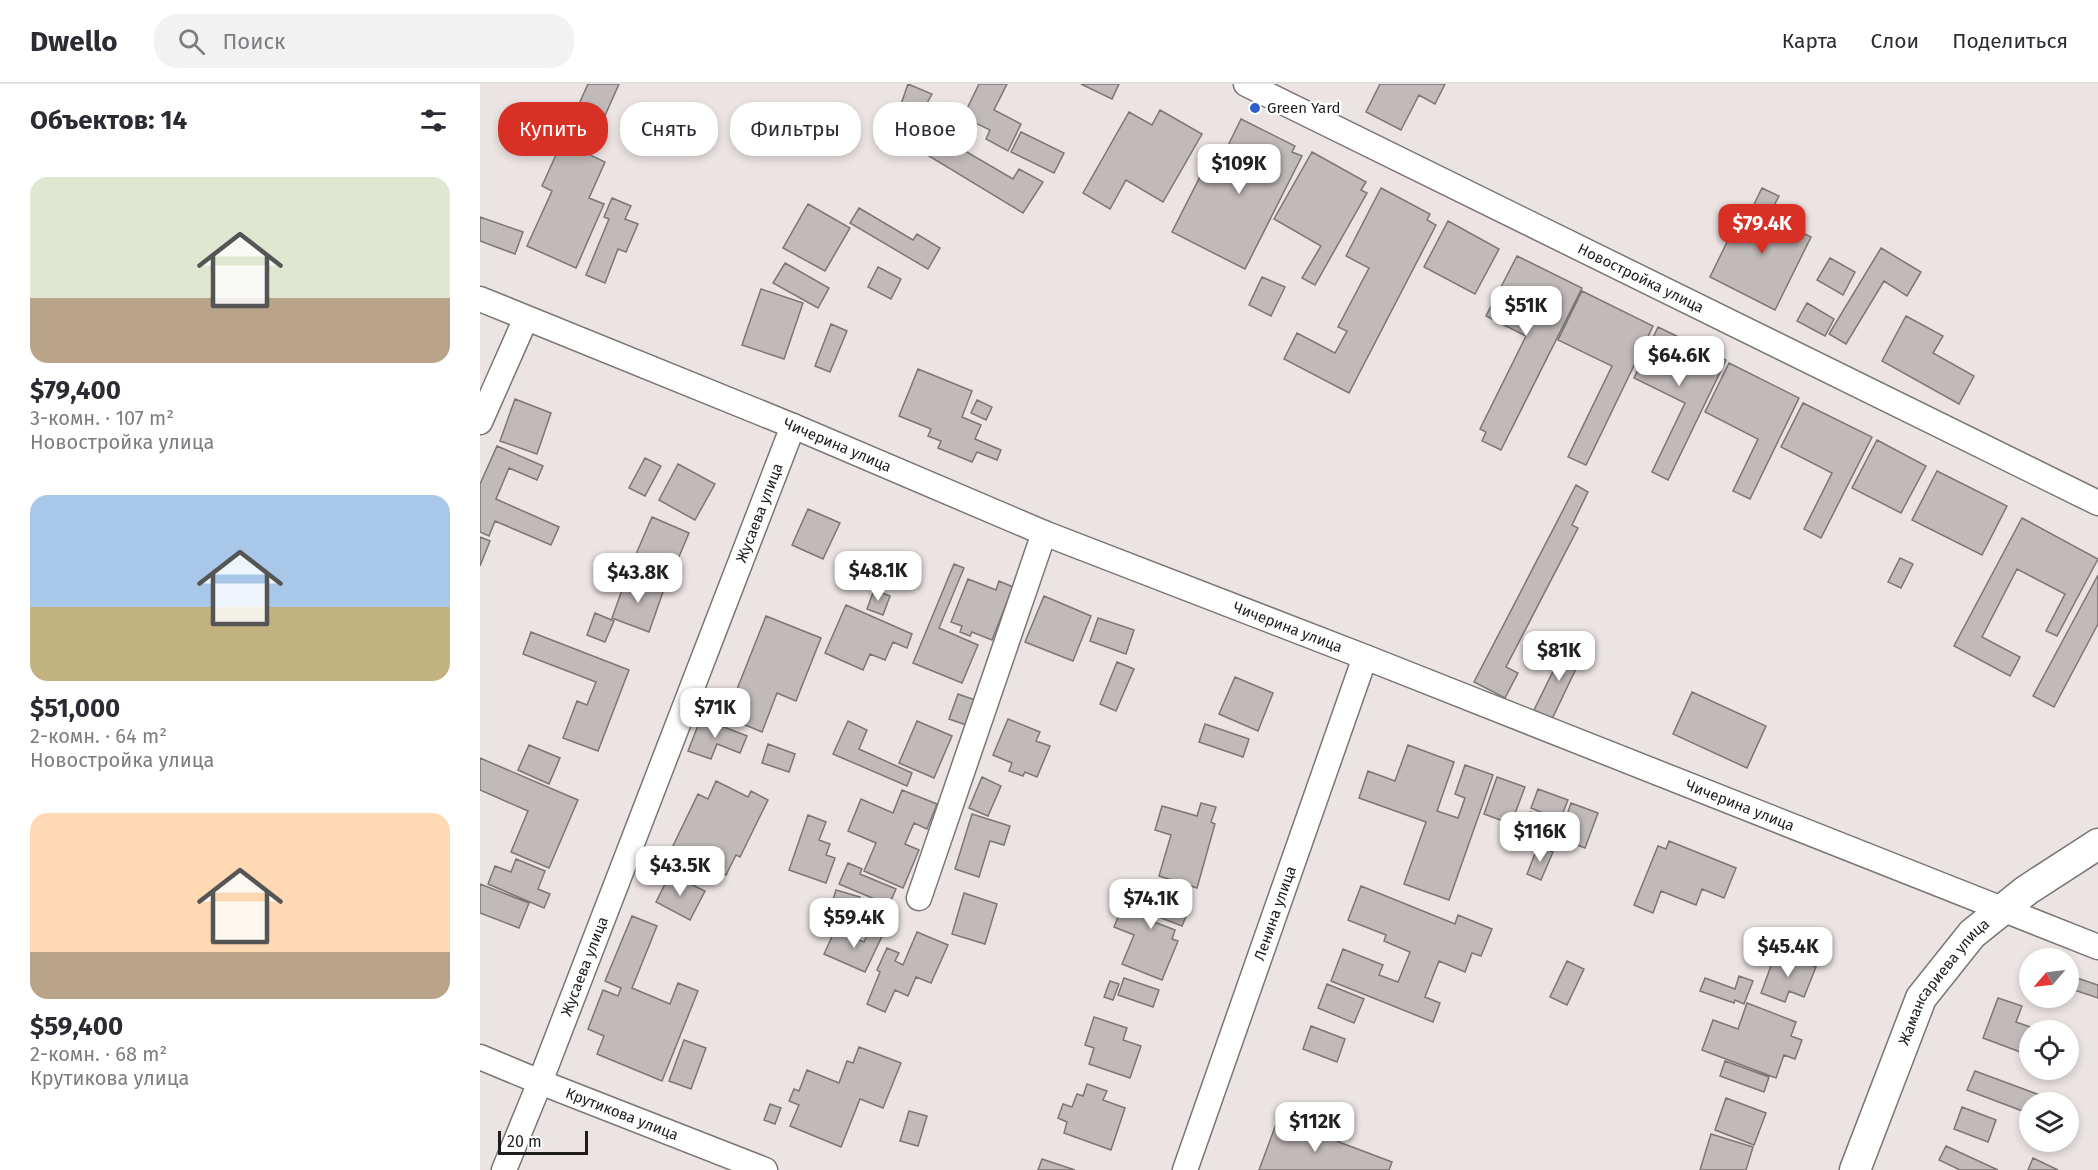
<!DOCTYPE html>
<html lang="ru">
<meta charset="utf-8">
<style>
body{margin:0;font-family:"Fira Sans",sans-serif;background:#f2f2f3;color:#2b2b33;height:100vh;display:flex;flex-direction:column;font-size:22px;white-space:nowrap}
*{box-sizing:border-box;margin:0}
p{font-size:20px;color:#7c7c81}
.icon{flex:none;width:33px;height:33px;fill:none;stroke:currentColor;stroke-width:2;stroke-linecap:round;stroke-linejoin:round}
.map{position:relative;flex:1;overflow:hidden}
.details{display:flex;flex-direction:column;background:#fff;width:480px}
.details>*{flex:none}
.top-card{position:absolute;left:18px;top:18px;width:570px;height:54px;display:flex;gap:12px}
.needle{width:39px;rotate:242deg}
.buttons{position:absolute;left:1539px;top:864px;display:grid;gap:12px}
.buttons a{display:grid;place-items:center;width:60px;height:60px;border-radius:50%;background:#fff;box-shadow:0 3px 9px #0003;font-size:30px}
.scale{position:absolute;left:18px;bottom:15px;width:90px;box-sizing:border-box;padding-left:6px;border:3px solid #1e1c1c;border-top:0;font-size:16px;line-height:21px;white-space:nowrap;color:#1e1c1c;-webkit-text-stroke:4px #fff;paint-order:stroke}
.price{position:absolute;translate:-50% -51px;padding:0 14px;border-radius:12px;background:#fff;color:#222;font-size:20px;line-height:39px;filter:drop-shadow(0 2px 3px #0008)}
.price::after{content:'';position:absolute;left:50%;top:36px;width:18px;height:14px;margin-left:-9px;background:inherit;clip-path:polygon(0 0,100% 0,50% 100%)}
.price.active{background:#d93025;color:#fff}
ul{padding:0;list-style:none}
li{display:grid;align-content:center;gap:12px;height:318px;padding:0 30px}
li span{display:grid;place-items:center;height:186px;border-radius:18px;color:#555}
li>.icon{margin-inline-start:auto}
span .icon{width:108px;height:108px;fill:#fffc;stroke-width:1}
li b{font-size:26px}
h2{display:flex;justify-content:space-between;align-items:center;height:72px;padding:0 30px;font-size:26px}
.chip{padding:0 21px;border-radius:24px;background:#fff;box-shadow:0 3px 9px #0003;font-size:21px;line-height:54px}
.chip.active{background:#d93025;color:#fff}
header{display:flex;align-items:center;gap:36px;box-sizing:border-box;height:84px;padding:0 30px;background:#fff;border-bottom:2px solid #e1e1e2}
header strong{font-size:28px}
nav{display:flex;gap:33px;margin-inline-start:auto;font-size:21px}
.search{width:420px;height:54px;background:#f2f2f3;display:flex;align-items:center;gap:15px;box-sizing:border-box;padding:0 21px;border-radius:24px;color:#7c7c81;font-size:22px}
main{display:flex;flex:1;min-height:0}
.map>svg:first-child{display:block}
.building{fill:#c0bab9;stroke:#7c7675;stroke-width:1.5}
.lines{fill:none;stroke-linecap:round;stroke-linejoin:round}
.minor-casing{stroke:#7b7675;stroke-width:27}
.tertiary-casing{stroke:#7b7675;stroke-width:33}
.minor{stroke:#fff;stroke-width:24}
.tertiary{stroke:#fff;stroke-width:30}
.poi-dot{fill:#2e5ecd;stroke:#fff;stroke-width:2}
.labels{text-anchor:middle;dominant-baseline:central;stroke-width:4.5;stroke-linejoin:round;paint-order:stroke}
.poi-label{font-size:15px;fill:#1e1c1c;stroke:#fff;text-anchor:start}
.street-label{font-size:15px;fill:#1e1c1c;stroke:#fff}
</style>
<header>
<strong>Dwello</strong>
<div class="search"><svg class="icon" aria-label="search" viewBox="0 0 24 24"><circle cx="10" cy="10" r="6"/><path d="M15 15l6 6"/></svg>Поиск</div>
<nav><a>Карта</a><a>Слои</a><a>Поделиться</a></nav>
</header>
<main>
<section class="details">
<h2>Объектов: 14<svg class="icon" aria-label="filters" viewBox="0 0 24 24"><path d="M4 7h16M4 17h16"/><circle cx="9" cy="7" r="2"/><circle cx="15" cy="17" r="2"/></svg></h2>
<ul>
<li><span style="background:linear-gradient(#dfe7d0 65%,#b9a48a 0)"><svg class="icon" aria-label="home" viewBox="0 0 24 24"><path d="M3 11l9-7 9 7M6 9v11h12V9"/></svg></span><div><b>$79,400</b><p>3-комн. · 107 m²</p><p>Новостройка улица</p></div></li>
<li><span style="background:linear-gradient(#a9c7e8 60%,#c2b280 0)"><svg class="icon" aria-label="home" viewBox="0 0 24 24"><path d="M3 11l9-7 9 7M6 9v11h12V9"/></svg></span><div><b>$51,000</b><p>2-комн. · 64 m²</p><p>Новостройка улица</p></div></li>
<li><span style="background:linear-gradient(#ffd9b3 75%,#b9a48a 0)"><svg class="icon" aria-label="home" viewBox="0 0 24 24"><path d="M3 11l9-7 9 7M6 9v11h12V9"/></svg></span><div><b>$59,400</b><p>2-комн. · 68 m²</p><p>Крутикова улица</p></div></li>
</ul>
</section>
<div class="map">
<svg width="1618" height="1086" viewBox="0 0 1618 1086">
<rect width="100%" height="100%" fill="#ebe4e3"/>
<path class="building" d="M108,0h31l-31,70 17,8 -16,36 15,6 -28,64 -49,-22 25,-55 -10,-5z
M428,0l24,10 -15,27 17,10 6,-10 8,4 -7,12 72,42 6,-10 24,13 -20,31 -132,-80z
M499,0h28l-13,26 27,14 -13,27 -22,-12 4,-9 -27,-13z
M601,0h38l-7,15z
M900,0h65l-10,20 -16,-9 -18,35 -35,-18z
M680,26l42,24 -39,68 -37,-22 -16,29 -27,-16 46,-81 23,13z
M761,35l54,27 -3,6 10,4 -57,113 -73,-37 37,-73 10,5z
M541,48l43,21 -10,20 -43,-21z
M832,68l54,30 -5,8 6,3 -52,92 -13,-7 19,-32 -47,-27z
M901,104l49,26 -3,6 9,5 -87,168 -65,-34 13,-26 38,20 12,-22 -9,-4 31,-59 -23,-12z
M1282,104l17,8 -10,19 42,22 -36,73 -65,-33 20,-41 7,3z
M132,114l19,8 -6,13 13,5 -12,28 -8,-3 -13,34 -19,-8 23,-56 -5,-2z
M328,120l42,24 -25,43 -42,-23z
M379,124l54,32 4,-6 23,14 -12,21 -78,-46z
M0,133l43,15 -8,22 -35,-13z
M968,137l51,28 -24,45 -51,-27z
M1401,164l40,24 -14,24 -23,-15 -38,63 -17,-10z
M1037,172l65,32 -81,162 -19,-9 4,-9 -6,-3 46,-93 -40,-20z
M1350,174l25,14 -12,23 -26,-15z
M305,179l44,25 -11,20 -45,-25z
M398,183l23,12 -10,20 -23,-12z
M782,193l23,10 -14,29 -22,-11z
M281,205l42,14 -19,56 -42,-14z
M1102,207l71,35 -67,139 -18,-8 44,-91 -54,-26z
M1327,219l27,16 -9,17 -28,-15z
M1426,232l37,20 -10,17 41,23 -15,28 -77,-43z
M351,240l16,7 -17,41 -15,-6z
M1178,243l68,33 -58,120 -16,-8 33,-69 -51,-25z
M1249,279l70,35 -49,101 -17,-8 25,-52 -53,-27z
M438,285l54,22 -10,26 19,8 -6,14 26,11 -4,10 -20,-8 -5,10 -34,-14 3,-7 -13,-5 3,-7 -32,-13z
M35,315l36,14 -14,41 -37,-13z
M497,316l15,7 -6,13 -15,-7z
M1323,319l69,34 -51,101 -17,-9 28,-56 -51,-26z
M1397,356l49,26 -25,47 -49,-25z
M17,362l46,20 -6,14 -28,-12 -13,31 63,28 -8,18 -56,-24 -6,15 -9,-4v-48z
M165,374l16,8 -16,30 -16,-8z
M198,380l37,20 -20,36 -36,-20z
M1457,387l70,35 -25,49 -70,-35z
M1096,401l12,7 -16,33 6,3 -72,139 12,6 -13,25 -31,-16z
M328,425l32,14 -17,36 -31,-14z
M172,433l37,16 -16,38 -37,-17z
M1542,434l76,41 -41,77 -11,-5 19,-37 -48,-25 -35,68 38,20 -10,19 -56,-30z
M0,453l10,4 -10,25z
M1420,474l13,6 -12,24 -13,-6z
M474,480l10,4 -25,60 39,17 -16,38 -49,-20z
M1618,491v49l-44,83 -21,-11z
M147,492l37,13 -15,43 -37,-14z
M488,495l28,11 3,-9 14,6 -21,53 -20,-8 -2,4 -10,-4 2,-6 -11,-4z
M394,506l16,6 -7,19 -16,-6z
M564,512l47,20 -18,45 -48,-19z
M366,521l66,29 -5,14 -14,-6 -8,18 -15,-6 -7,16 -38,-17z
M115,529l19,8 -9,21 -18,-7z
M286,532l55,22 -25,63 -19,-8 -15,39 -36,-15z
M618,534l36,12 -8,24 -36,-13z
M51,548l98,38 -31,81 -35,-13 14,-37 10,4 9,-23 -73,-28z
M1086,561l17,9 -31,65 -18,-9z
M637,578l17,7 -18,42 -16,-7z
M755,593l38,16 -15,38 -39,-17z
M1212,608l74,34 -19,42 -74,-34z
M478,610l20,7 -9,25 -20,-7z
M221,634l46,18 -7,17 -23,-9 -6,15 -23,-8z
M528,635l32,13 -4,9 14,5 -13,31 -12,-5 -2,4 -14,-5 3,-8 -19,-8z
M368,637l19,9 -8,19 53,24 -5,13 -74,-32z
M437,637l35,15 -18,42 -35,-15z
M725,640l44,15 -6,18 -44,-15z
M288,660l27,10 -6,18 -27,-9z
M49,661l31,13 -11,26 -31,-14z
M928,661l46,17 -17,49 21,7 7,-20 -10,-4 10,-29 28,10 -44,125 -45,-16 22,-62 -67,-24 9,-27 27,10z
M0,674l98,42 -29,68 -38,-16 17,-41 -48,-21z
M502,693l19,9 -13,30 -19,-8z
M1017,693l28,10 -14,37 -27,-10z
M236,697l32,16 3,-6 17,9 -28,57 -4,-2 -10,20 -54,-27 26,-54 10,5z
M1058,705l30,11 -8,20 -29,-12z
M422,706l35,14 -10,25 -13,-6 -9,21 14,6 -16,38 -39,-17 12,-28 -28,-12 13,-32 32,14z
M721,719l15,4 -5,15 4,2 -18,64 -38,-12 12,-41 -16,-5 7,-24 35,10z
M1091,719l27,10 -13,35 -26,-10z
M1050,728l29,12 -8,22 -21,-8 3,-8 -9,-2z
M492,730l38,12 -6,19 -14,-4 -11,36 -24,-8z
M328,731l18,7 -7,18 11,4 -4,11 9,3 -9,25 -37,-13z
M1189,757l67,27 -12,30 -22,-9 -6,16 -35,-14 -8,22 -19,-8 24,-59 8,3z
M1058,762l15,6 -12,28 -14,-6z
M36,775l29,12 -7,18 12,5 -6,14 -56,-24 7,-18 16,6z
M368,779l14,6 -2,5 36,15 -7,16 -50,-21z
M190,790l35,17 -15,29 -34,-18z
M0,800l49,19 -10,25 -39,-15z
M881,802l94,38 3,-9 34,14 -11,27 -9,-3 -7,19 -26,-11 -14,36 15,6 -7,19 -102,-41 12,-32 40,16 -4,10 19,7 12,-30 -26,-11 2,-6 -38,-15z
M683,803l14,6 -2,5 16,6 -9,22 -36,-14 -2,6 31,12 -3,9 6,2 -16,39 -40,-16 12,-29 -20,-8 15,-37 17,7 2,-5 11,5z
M356,806l24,7 -4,13 -24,-7z
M484,809l33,11 -12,40 -33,-10z
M152,832l25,10 -25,62 38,16 8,-21 20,8 -36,90 -65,-27 7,-18 -16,-7 15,-39 15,6 3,-8 -16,-7z
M391,842l13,6 -19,40 -41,-18 11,-24 29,12z
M437,848l31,13 -17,38 -15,-6 -8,19 -13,-6 -10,22 -18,-8 13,-32 -3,-2 10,-22 12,5 -4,8 8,4z
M1296,868l40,15 -12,30 -15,-6 -4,11 -24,-9z
M1087,877l17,8 -17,36 -17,-8z
M1588,891l30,10v13l-30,-10z
M1259,892l14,5 -9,23 -9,-4 -1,3 -34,-12 5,-13 30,11z
M644,894l35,12 -6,17 -35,-12z
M630,897l9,3 -6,16 -9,-3z
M847,900l37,15 -10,24 -36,-15z
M1518,914l24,8 -6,16 17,6 -1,2h-2v7l-7,16 -40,-15z
M1267,919l49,19 -5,14 11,4 -7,19 -11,-4 -8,23 -74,-28 11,-30 25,9z
M614,933l33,11 -4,12 18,6 -11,32 -41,-14 5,-16 -9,-3z
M831,942l34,13 -8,23 -34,-13z
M204,956l22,8 -15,41 -22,-8z
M379,963l42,16 -18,45 -23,-9 -19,48 -51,-21 9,-21 -10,-4 5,-12 5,2 8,-21 32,13 8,-22 6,2z
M1245,977l44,16 -5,15 -44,-16z
M1495,987l70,26 -2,5h-13v22l-9,-3 4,-9 -58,-22z
M607,1000l20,7 -4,9 22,8 -14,42 -47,-17 3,-11 -9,-4 5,-14 9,3 5,-13 6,2z
M1246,1014l40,15 -12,32 -39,-15z
M290,1020l11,4 -6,16 -11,-4z
M1482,1023l34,13 -8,22 -34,-13z
M429,1027l18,5 -9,30 -18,-5z
M798,1035l114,43 -3,8h-130z
M1231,1050l42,13 -7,23h-46z
M1466,1062l52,24h-38l-21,-10z
M1553,1074l25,12h-30z
M562,1075l33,11h-37z"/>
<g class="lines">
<defs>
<g id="minor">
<path id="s1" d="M766,0l852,419"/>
<path id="s2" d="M0,215l313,127 251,107 321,124 733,290"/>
<path d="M0,338l46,-104"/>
<path d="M439,814l125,-365"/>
<path id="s3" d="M0,973l60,25 225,88"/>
<path id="s4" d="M24,1086l36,-88 253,-656"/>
<path id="s5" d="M705,1086l180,-513"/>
</g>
<g id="tertiary">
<path id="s6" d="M1375,1086l66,-172 51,-64 55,-44 71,-46"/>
</g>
</defs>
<use href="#minor" class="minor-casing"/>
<use href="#tertiary" class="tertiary-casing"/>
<use href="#minor" class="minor"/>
<use href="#tertiary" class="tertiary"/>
</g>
<circle class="poi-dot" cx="775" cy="24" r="6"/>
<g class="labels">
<g class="poi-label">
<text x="787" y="24">Green Yard</text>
</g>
<g class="street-label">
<text stroke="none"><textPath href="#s1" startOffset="440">Новостройка улица</textPath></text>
<text stroke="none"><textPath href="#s2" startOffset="386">Чичерина улица</textPath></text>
<text stroke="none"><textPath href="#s4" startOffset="705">Жусаева улица</textPath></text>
<text stroke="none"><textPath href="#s2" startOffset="872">Чичерина улица</textPath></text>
<text stroke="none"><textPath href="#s2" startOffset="1358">Чичерина улица</textPath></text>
<text stroke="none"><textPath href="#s5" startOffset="272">Ленина улица</textPath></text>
<text stroke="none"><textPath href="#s4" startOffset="219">Жусаева улица</textPath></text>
<text stroke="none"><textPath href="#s6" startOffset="210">Жамансариева улица</textPath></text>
<text stroke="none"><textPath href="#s3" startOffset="153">Крутикова улица</textPath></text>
</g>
</g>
</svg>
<div class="buttons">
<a><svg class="needle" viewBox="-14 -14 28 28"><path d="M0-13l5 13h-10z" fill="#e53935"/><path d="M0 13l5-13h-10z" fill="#7c7c81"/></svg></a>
<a><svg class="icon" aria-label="locate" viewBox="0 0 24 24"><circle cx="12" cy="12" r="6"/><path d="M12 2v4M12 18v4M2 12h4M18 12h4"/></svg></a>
<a><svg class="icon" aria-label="layers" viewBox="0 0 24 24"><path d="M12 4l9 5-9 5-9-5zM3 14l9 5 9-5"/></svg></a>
</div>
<div class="scale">20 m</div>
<b class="price" style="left:759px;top:111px">$109K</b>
<b class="price active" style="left:1282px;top:171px">$79.4K</b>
<b class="price" style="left:1046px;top:253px">$51K</b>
<b class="price" style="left:1199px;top:303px">$64.6K</b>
<b class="price" style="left:398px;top:518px">$48.1K</b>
<b class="price" style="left:158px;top:520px">$43.8K</b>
<b class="price" style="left:1079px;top:598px">$81K</b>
<b class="price" style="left:235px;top:655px">$71K</b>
<b class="price" style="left:1060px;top:779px">$116K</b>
<b class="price" style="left:200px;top:813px">$43.5K</b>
<b class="price" style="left:671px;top:846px">$74.1K</b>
<b class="price" style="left:374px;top:865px">$59.4K</b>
<b class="price" style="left:1308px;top:894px">$45.4K</b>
<b class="price" style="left:835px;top:1069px">$112K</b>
<div class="top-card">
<a class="chip active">Купить</a>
<a class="chip">Снять</a>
<a class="chip">Фильтры</a>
<a class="chip">Новое</a>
</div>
</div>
</main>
